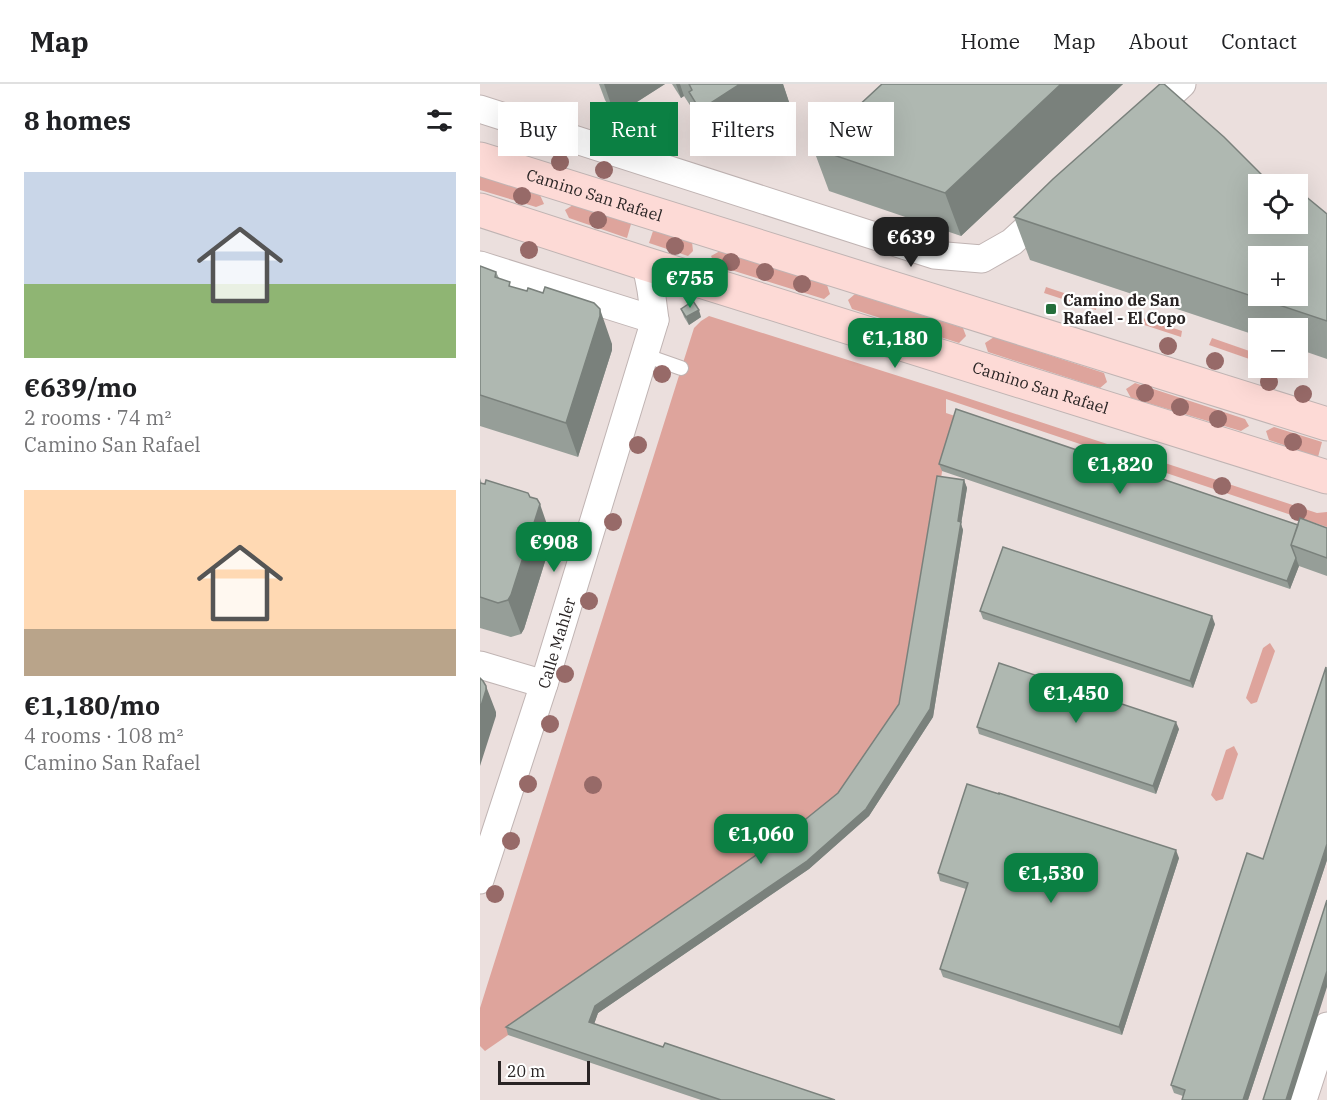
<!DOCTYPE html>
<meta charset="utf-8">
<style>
body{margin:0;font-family:"IBM Plex Serif",serif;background:#f6f6f6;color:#202124;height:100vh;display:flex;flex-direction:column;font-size:22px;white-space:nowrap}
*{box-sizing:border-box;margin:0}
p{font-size:20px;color:#757577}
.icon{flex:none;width:33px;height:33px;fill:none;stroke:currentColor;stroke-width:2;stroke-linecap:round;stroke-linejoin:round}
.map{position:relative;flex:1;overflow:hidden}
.drawer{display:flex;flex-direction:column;background:#fff;width:480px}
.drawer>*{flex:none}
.banner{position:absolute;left:18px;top:18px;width:570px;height:54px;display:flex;gap:12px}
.buttons{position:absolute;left:768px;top:90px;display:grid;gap:12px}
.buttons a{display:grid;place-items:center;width:60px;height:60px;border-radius:0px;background:#fff;box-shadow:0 6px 24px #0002;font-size:30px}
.scale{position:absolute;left:18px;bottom:15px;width:92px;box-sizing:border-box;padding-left:6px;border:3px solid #292424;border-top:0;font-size:16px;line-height:21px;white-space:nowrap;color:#292424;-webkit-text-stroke:4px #fff;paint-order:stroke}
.price{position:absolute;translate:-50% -51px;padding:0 14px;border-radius:12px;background:#0b8043;color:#fff;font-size:20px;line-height:39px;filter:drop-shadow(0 2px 3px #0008)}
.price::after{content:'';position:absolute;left:50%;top:36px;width:18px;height:14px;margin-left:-9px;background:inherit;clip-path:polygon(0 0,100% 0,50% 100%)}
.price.active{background:#222;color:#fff}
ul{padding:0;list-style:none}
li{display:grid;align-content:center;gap:12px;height:318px;padding:0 24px}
li span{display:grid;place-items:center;height:186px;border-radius:0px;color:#555}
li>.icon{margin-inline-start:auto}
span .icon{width:108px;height:108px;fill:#fffc;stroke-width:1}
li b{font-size:26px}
h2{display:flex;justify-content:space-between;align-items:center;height:72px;padding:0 24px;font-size:26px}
.pill{padding:0 21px;border-radius:0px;background:#fff;box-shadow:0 6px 24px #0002;font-size:21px;line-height:54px}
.pill.active{background:#0b8043;color:#fff}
header{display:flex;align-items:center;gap:36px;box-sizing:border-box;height:84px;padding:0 30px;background:#fff;border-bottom:2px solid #e0e0e0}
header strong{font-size:28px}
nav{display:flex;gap:33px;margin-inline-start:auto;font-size:21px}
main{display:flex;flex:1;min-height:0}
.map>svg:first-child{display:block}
.green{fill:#dea49c}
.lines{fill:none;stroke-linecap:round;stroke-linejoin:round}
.service-casing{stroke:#c0b4b3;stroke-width:16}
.minor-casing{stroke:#c0b4b3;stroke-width:29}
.secondary-casing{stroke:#c0b4b3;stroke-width:35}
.service{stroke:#fff;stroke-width:14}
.minor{stroke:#fff;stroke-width:27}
.secondary{stroke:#fddad6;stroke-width:33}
.tree{fill:#976a68}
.wall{fill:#969e98}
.shaded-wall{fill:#7a817c}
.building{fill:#afb8b1;stroke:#7a817c;stroke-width:1.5;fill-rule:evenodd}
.poi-dot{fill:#246e3b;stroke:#fff;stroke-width:2}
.labels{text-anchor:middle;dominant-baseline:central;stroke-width:4.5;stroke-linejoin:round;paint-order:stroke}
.street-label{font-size:16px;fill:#292424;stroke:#fff}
.poi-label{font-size:16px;font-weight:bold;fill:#292424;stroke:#fff;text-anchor:start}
</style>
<header>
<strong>Map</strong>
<nav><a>Home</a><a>Map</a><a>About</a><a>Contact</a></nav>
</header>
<main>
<section class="drawer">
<h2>8 homes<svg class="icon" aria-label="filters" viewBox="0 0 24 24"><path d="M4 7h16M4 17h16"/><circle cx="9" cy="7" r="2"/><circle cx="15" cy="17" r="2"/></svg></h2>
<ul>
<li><span style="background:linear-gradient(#c9d6e8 60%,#8fb573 0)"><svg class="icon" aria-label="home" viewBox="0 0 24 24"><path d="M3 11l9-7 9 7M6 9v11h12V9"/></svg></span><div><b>€639/mo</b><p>2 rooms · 74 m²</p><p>Camino San Rafael</p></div></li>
<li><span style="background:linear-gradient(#ffd9b3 75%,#b9a48a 0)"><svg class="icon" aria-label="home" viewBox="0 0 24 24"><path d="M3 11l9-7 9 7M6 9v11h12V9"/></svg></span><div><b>€1,180/mo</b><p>4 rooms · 108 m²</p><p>Camino San Rafael</p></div></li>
</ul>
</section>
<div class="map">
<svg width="847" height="1016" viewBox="0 0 847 1016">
<rect width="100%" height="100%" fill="#ebdfdd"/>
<path class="green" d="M0,92l60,19 4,9 -8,3 -56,-17z
M93,121l58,19 -4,14 -58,-20 -4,-8z
M173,147l39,11 1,9 -5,5 -39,-13z
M240,167l107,34 3,9 -6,5 -109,-34 -4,-9z
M566,203l51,17 -1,6 -52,-17z
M375,210l108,34 3,8 -7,7 -107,-34 -4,-9z
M651,230l51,17 -1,6 -52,-17z
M229,232l240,76 368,121 10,-1v15l-381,-128v14l12,4 -16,55 -41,240 -60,89 -47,38 -309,212 -5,-5v-38l214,-680 7,-7z
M514,253l110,36 3,9 -7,6 -112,-36 -3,-9z
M732,254l46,16v8l-49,-17z
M655,299l110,36 4,7 -8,5 -110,-33 -5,-9z
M794,343l48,15 -4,15 -49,-17 -3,-9z
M790,559l5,8 -18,51 -6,2 -5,-6 17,-50z
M754,662l4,8 -15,45 -7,2 -5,-6 15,-45z"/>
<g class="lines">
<defs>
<path id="service" d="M164,271l37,13"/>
<g id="minor">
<path d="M0,25l454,146 48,4 30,-17 36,-33"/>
<path d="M666,33l36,-33"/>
<path d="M0,181l175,55"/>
<path d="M0,581l64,19"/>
<path id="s1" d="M0,796l64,-196 111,-364 -4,-30 -5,-26"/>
<path d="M823,1016l24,-74"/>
</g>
<g id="secondary">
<path id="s2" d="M0,75l847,265"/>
<path id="s3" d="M0,126l166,54 681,213"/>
</g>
</defs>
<use href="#service" class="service-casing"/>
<use href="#minor" class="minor-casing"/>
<use href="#secondary" class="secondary-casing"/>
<use href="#service" class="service"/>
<use href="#minor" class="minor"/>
<use href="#secondary" class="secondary"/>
</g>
<g class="tree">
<circle cx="39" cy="62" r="9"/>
<circle cx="80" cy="78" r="9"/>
<circle cx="124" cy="86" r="9"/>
<circle cx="42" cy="112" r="9"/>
<circle cx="118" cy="136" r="9"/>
<circle cx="195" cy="162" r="9"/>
<circle cx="49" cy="166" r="9"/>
<circle cx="251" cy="178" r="9"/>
<circle cx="285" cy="188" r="9"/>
<circle cx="322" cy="200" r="9"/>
<circle cx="688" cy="262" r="9"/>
<circle cx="735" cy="277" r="9"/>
<circle cx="182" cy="290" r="9"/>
<circle cx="789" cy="298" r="9"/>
<circle cx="665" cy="309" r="9"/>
<circle cx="823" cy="310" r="9"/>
<circle cx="700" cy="323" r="9"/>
<circle cx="738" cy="335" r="9"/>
<circle cx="813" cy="358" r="9"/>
<circle cx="158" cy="361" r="9"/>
<circle cx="742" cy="402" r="9"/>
<circle cx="818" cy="428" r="9"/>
<circle cx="133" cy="438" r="9"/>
<circle cx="109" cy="517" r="9"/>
<circle cx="85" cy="590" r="9"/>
<circle cx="70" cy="640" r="9"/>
<circle cx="48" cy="700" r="9"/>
<circle cx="113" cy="701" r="9"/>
<circle cx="31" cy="757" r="9"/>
<circle cx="15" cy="810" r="9"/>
</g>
<path class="wall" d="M119,0h66l-50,32 -10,-16z
M192,0h111l7,21 -75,48 -11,-17 -7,-20 -13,-20 -3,2z
M402,0h241l-162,152 -132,-45 -16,-43z
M847,130v145l-29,-10v-21h-40v8l-228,-76 -16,-43 244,7z
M0,182l16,6 3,6 13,9 100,57v6l-34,107 -98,-31z
M201,225l20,8 -12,8 -5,-8z
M459,380l359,61 29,3v48l-28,-10 -9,23 -348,-118z
M0,394l2,6 70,55 -28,90 -3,5 -10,3 -31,-9z
M484,396l3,8 -6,36 2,6 -30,187 -64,99 -60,53 -211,144 -4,11 69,23 172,53h-134l-193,-65 -2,-8 285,-196 47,-38 61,-89z
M500,527l235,13 -22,64 -210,-69z
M847,583v193l-79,240h-66l1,-4 -9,-3 -3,-8 92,-226z
M497,643l202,2 -23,65 -177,-60z
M699,774l-57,177 -179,-58 -3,-8 26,-80 -26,-8 -2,-8z"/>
<path class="shaded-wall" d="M124,0h61l-50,32z
M196,0h4l4,12 -3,2z
M260,0h43l7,21 -75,48 -15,-43z
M581,0h62l-162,152 -16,-43z
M120,225l12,35v6l-34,107 -12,-34z
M219,226l2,7 -12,8 -3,-8z
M484,396l3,8 -6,36 2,6 -30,187 -64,99 -60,53 -211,144 -6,17 -3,-8 6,-16 271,-197 92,-288z
M60,420l12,35 -28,90 -3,5 -13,-34z
M816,474l3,8 -9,23 -3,-8z
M732,532l3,8 -22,64 -3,-7z
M6,602l10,26v4l-16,50v-57z
M696,638l3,7 -23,65 -3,-8z
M847,760v16l-79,240h-5z
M696,766l3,8 -57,177 -3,-8z
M847,887v16l-36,113h-5z"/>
<path class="building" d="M209,0h51l-40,26 -11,-18 3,-2z
M402,0h179l-116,109 -132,-45z
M680,0h4l60,53 47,47h-13v40h40v-34l29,24v107l-313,-104 39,-38zM778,172h40v40h-40z
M0,182l16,6 -1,5 15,5 -1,4 18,5 1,-3 15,5 2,-6 49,16 6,6v7l-34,107 -86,-28z
M213,217l6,9 -13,7 -5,-8z
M476,325l342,116 -7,20 5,13 -9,23 -348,-117z
M457,392l27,4 -6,41 3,1 -31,187 -64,100 -59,52 -212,145 -6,16 74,25 2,-4 170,57h-114l-215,-73 285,-196 47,-38 61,-89z
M6,396l42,13 2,4 7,2 3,5 -29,91 -3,5 -10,3 -18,-6v-114l5,1z
M820,434l27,10v30l-36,-13z
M523,463l209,69 -22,65 -210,-70z
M519,579l177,59 -23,64 -176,-59z
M846,583l1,177 -84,256h-61l3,-10 -14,-5 76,-232 16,6z
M0,594l3,3 3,5v4l-6,19z
M487,700l32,10v-1l177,57 -57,177 -179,-58 28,-86 -30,-10z
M847,816v71l-41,129h-23z"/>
<rect class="poi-dot" x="565" y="219" width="12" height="12" rx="3"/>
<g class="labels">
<g class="street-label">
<text stroke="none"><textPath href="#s2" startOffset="120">Camino San Rafael</textPath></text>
<text stroke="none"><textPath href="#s3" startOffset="588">Camino San Rafael</textPath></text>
<text stroke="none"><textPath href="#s1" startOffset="249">Calle Mahler</textPath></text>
</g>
<g class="poi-label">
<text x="583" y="216">Camino de San<tspan x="583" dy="18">Rafael - El Copo</tspan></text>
</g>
</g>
</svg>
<div class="buttons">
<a><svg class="icon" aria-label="locate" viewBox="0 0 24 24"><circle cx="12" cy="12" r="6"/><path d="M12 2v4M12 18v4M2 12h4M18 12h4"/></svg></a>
<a>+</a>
<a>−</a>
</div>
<div class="scale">20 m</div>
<b class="price active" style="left:431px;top:184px">€639</b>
<b class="price" style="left:210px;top:225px">€755</b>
<b class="price" style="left:415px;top:285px">€1,180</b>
<b class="price" style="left:640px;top:411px">€1,820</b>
<b class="price" style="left:74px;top:489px">€908</b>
<b class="price" style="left:596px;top:640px">€1,450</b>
<b class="price" style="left:281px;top:781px">€1,060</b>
<b class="price" style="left:571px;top:820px">€1,530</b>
<div class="banner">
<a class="pill">Buy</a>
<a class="pill active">Rent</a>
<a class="pill">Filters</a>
<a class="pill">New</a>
</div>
</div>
</main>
